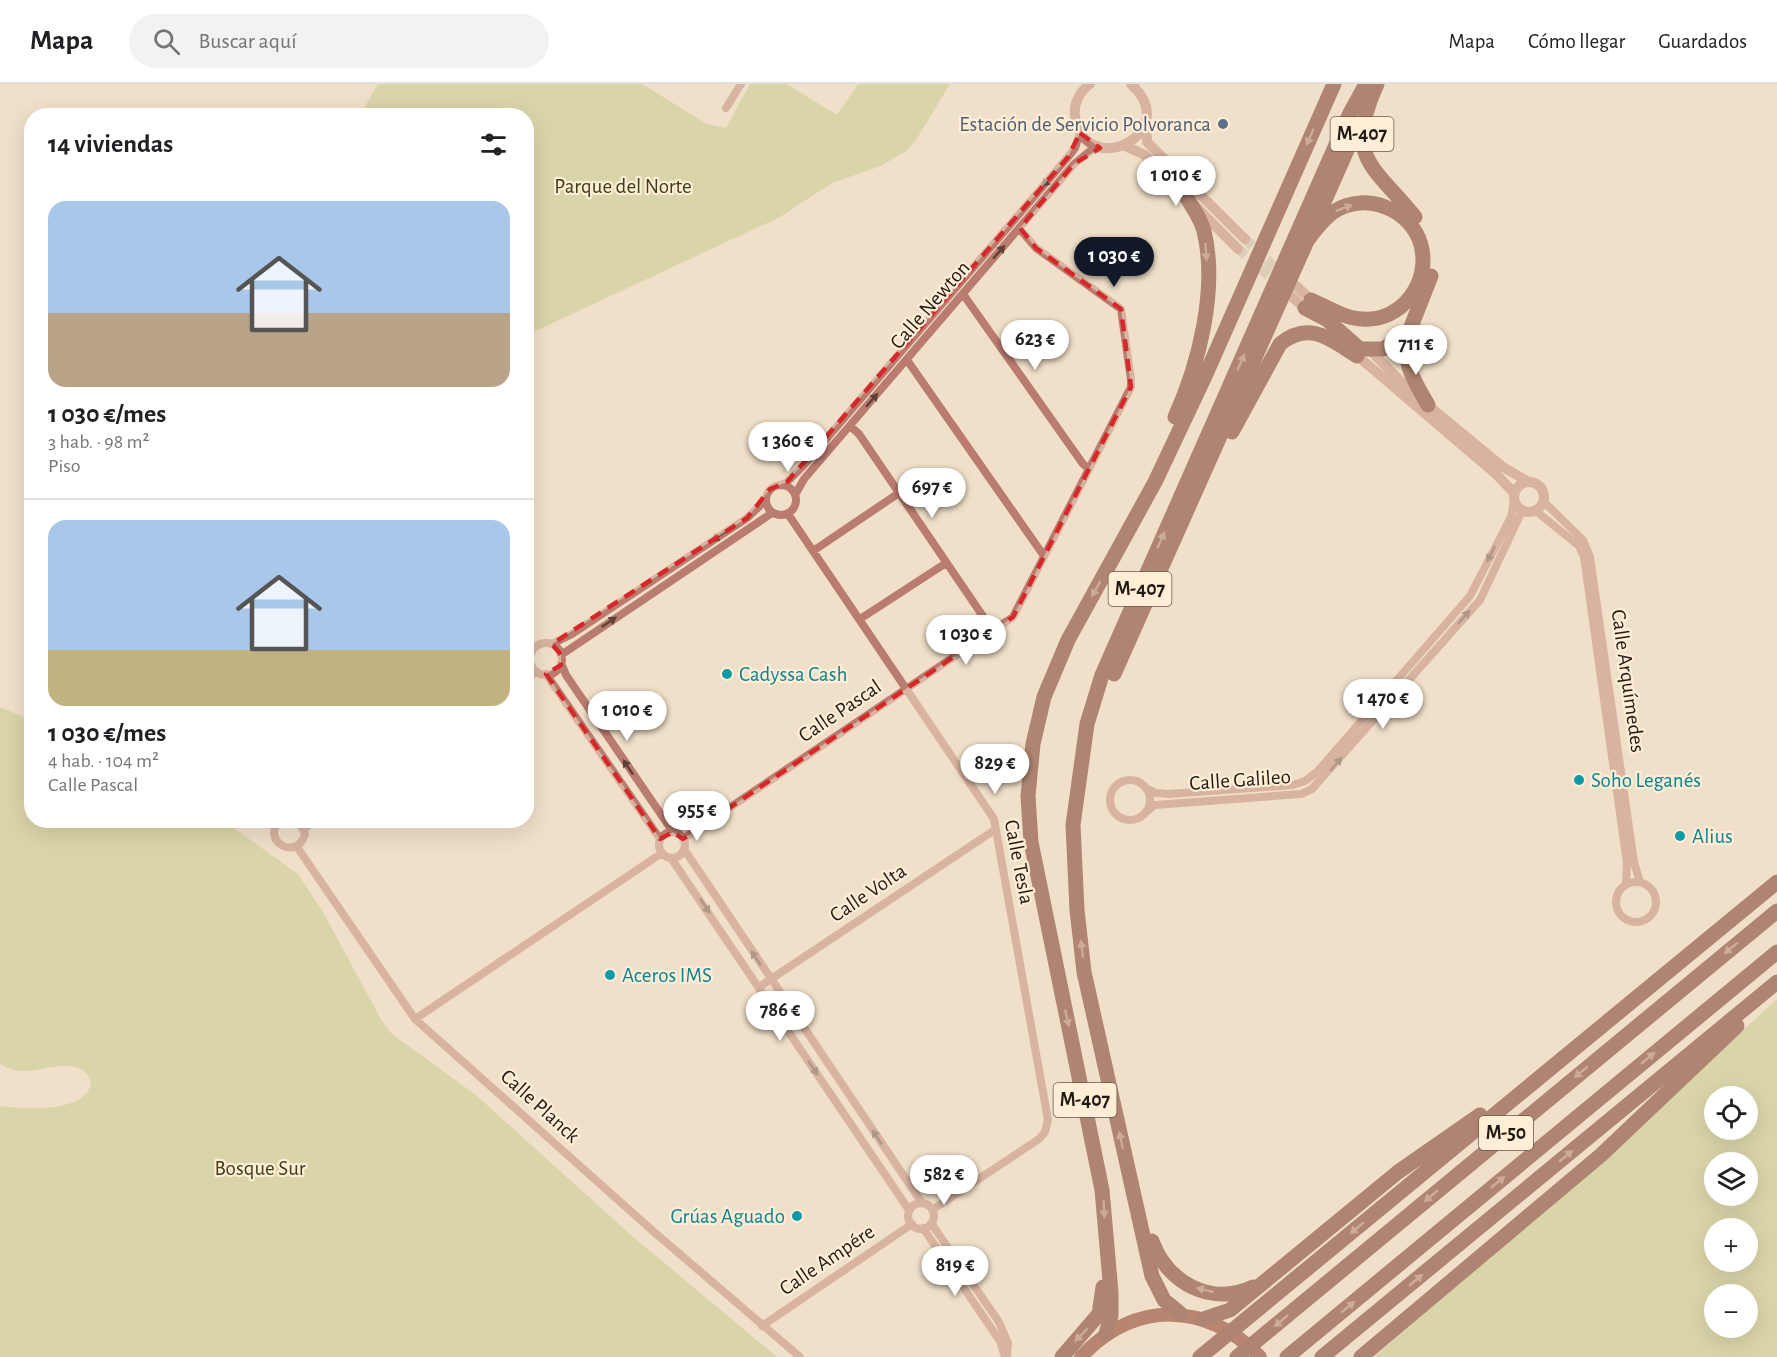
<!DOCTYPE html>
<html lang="es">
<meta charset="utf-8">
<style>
body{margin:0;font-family:"Alegreya Sans",sans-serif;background:#f2f2f2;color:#202124;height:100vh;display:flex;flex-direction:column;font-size:22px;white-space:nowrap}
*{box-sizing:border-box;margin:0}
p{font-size:20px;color:#757577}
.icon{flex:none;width:33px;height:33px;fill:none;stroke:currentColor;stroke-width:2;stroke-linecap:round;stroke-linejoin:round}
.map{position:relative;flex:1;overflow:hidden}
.sheet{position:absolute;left:24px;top:24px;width:510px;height:720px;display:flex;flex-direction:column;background:#fff;border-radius:24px;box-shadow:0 6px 24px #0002}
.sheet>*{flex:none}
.controls{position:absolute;left:1704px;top:1002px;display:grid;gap:12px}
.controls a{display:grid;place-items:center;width:54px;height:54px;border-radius:50%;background:#fff;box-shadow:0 6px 24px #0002;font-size:30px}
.price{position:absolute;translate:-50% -51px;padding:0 14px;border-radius:21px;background:#fff;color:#222;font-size:20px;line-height:39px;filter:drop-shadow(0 2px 3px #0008)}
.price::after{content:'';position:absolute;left:50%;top:36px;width:18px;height:14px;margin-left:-9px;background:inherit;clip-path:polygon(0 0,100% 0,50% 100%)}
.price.current{background:#111827;color:#fff}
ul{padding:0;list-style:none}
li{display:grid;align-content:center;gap:12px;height:318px;padding:0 24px}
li+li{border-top:2px solid #e0e0e0}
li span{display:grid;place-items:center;height:186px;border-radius:18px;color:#555}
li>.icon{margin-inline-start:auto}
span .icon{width:108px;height:108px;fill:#fffc;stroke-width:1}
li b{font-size:26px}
h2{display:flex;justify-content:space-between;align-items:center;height:72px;padding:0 24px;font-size:26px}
header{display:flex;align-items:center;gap:36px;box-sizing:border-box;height:84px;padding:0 30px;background:#fff;border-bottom:2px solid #e0e0e0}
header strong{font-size:28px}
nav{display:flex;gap:33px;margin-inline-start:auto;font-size:21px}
.search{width:420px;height:54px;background:#f2f2f2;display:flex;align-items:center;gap:15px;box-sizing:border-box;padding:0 21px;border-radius:33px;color:#757577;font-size:22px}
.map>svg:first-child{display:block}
.green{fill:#bfc884;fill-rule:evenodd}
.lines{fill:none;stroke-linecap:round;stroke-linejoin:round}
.tertiary-tunnel{stroke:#c7b8a4;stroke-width:10;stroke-dasharray:10 5;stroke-linecap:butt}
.minor{stroke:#bb7c70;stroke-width:8}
.tertiary{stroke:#bb7c70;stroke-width:10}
.trunk{stroke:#761606;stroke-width:14}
.motorway{stroke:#601509;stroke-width:15}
.oneway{fill:#a06b5b}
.oneway2{fill:#5e4138}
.marked{fill:none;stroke:#d62828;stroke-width:4.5;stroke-dasharray:12 8;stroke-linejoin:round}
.service-dot{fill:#5c6f8a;stroke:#ffedd6;stroke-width:2}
.culture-dot{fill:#0f9aa8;stroke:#ffedd6;stroke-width:2}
.labels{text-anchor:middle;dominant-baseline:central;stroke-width:4.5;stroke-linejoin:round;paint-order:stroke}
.shield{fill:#ffedd6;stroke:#63594d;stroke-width:1.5}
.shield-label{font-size:20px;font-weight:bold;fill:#201a12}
.service-label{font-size:21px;fill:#4e5e75;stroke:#ffedd6;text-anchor:end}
.park-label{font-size:21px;fill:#3c4018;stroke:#ffedd6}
.street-label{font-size:21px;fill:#201a12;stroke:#ffedd6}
.culture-label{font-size:21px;fill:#0d838f;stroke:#ffedd6;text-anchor:start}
</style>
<header>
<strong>Mapa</strong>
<div class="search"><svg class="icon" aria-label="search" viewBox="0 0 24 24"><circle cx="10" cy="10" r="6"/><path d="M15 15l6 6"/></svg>Buscar aquí</div>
<nav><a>Mapa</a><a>Cómo llegar</a><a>Guardados</a></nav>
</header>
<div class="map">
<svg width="1777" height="1273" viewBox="0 0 1777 1273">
<rect width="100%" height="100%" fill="#f1e0c9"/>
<path class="green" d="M378,0h264l65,40 19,4 24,-44h37l50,31 21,-31h92l-34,56 -10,11 -25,15 -49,17 -52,34 -253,118 -1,-219 -166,-1z
M0,623l31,13 1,100 192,1 74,53 25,38 59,109 10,13 84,61 155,140 146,122h-777v-251c23,3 85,8 91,-23 -7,-30 -49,-11 -68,-12 -8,0 -16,-3 -23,-7z
M1777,915v358h-403l207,-178zM1714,1012h34v34h-34zM1714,1078h34v34h-34zM1714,1144h34v34h-34zM1714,1210h34v34h-34z"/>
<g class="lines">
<path class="tertiary-tunnel" d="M1245,155l39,37
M1238,165l43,37"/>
<path class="minor" d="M726,24l15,-24
M963,210l120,170 6,5
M907,276l137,196
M850,342l9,8 134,197
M766 416a15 15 0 1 1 30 0a15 15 0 1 1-30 0Z
M781,401l6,-3 16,-16 265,-309 7,-9 5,-15
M795,411l9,-16 270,-315 16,-13 10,-3
M1544,418l39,38 7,17 44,305 6,20
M1536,427l43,35 5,11 43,306 -1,21
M788,430l206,305 54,301 -3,12 -6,7 -107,71
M813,467l86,-58
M860,535l86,-56
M530 575a16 16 0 1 1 32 0a16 16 0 1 1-32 0Z
M552,560l20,-10 175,-116 18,-17
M561,571l211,-142
M561,579l5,12 107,157
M546,590l114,165
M526,594l11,-6
M1110 716a20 20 0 1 1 40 0a20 20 0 1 1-40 0Z
M1147,705l9,4 13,1 124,-9 12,-4 12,-9 153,-176 41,-79 3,-16
M1145,729l10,-8 146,-11 11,-5 168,-189 42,-89
M280,736c-20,21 17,42 25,14l-6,-14
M304,745l11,-9
M659 761a13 13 0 1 1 26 0a13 13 0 1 1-26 0Z
M683,755l330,-222 118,-230v-7l-10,-71 -85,-61 -17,-20
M297,763l118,172 239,213 146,125
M684,765l238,354
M671,774l238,352
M1616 818a20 20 0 1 1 40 0a20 20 0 1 1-40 0Z
M759,903l237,-158
M415,935l247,-166
M908 1132a13 13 0 1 1 26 0a13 13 0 1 1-26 0Z
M931,1139l68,99 9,21 -1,14
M923,1144l77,113 5,16
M762,1242l150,-102"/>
<path class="tertiary" d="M1090,0c-10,7 -17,20 -15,32 10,66 110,17 56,-32
M1146,39l1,19 98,97
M1125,62l20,9 93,94
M1296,202l20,18
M1291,212l18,16
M1367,263l39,40 97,80 24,14
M1354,269l143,122 17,18
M1514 413a15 15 0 1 1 30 0a15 15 0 1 1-30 0Z"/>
<path class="trunk" d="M1081,1273c53,-57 126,-56 179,0"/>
<path class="motorway" d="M1377,0c-33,74 -5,80 38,133
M1313,143l46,-104
M1305,224l21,11 34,30h23l26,-17 22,-56
M1409,248c-9,28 5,49 19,73
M1175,333c24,-53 43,-128 29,-186 -3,-12 -11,-23 -17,-33
M1232,348l48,-88c29,-24 50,-5 77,12
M1114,590l193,-433c8,-11 17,-23 28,-30 31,-20 77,-1 86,34 10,37 -19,77 -59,74 -18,-1 -35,-12 -51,-19
M1152,1157c15,41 58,66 101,46
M1181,1230l-17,-14 -12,-24 -68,-304 -7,-62 -4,-85 14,-101 15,-49 248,-562 16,-29
M1203,1235l27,-9 168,-138 82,-57
M1106,1250l5,-18v-24l-9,-102 -71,-348 -3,-46 5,-52 11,-47 24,-57 87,-158 51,-108 128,-290
M1062,1273l37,-43 4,-27
M1200,1273l577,-475
M1237,1273l540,-446
M1287,1273l490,-405
M1322,1273l455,-375
M1361,1273l240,-202 136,-129"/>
</g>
<defs><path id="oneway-solid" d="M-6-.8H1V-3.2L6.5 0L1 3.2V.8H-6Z" transform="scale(1.5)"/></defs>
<g class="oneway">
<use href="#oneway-solid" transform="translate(1310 53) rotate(114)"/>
<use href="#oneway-solid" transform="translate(1344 124) rotate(-21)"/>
<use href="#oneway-solid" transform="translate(1206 168) rotate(86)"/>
<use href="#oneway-solid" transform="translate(1241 278) rotate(-66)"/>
<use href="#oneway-solid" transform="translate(1161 456) rotate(-66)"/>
<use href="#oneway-solid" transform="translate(1096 505) rotate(119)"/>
<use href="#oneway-solid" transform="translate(1731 864) rotate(141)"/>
<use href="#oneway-solid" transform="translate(1082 865) rotate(-97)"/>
<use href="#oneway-solid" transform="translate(1067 934) rotate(78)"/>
<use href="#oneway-solid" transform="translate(1648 974) rotate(-40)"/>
<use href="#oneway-solid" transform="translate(1581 988) rotate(140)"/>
<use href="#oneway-solid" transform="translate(1121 1056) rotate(-102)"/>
<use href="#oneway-solid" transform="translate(1566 1072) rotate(-40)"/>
<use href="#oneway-solid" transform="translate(1498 1098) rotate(-40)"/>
<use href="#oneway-solid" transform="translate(1431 1112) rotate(140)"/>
<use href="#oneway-solid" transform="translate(1104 1125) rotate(87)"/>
<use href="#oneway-solid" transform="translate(1357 1144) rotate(140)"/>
<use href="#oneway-solid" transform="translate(1416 1196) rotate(-40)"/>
<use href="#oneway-solid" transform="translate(1205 1206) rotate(-166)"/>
<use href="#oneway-solid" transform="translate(1348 1223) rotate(-40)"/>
<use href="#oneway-solid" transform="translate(1281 1237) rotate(140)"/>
<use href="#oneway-solid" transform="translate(1081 1251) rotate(135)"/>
</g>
<g class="oneway2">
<use href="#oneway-solid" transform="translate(1048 96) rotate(131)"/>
<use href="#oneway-solid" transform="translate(999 168) rotate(-49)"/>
<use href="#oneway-solid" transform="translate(872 316) rotate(-49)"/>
<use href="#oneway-solid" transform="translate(719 452) rotate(146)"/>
<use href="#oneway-solid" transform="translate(1491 470) rotate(117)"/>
<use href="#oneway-solid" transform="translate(1464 533) rotate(-49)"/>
<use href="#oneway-solid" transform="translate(609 538) rotate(-34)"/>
<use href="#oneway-solid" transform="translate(1336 680) rotate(-49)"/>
<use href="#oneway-solid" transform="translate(628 683) rotate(-124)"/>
<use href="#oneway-solid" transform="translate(705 822) rotate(56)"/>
<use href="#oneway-solid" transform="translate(756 874) rotate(-124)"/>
<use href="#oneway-solid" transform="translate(813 984) rotate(56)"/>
<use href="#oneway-solid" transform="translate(877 1053) rotate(-124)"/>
</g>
<path d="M0 0H1777V1273H0ZM1080,49l20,15 -26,16 -54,64 16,20 85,61 10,78 -118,230 -330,222 -10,-7 -13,7 -114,-165 15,-9v-10l-9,-11 195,-126 23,-29 17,-7 281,-325z" fill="#f1e0c9" fill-opacity=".55" fill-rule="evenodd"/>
<path class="marked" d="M1080,49l20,15 -26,16 -54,64 16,20 85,61 10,78 -118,230 -330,222 -10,-7 -13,7 -114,-165 15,-9v-10l-9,-11 195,-126 23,-29 17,-7 281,-325z"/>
<circle class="service-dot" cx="1223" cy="40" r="6"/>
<g class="culture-dot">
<circle cx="727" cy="590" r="6"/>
<circle cx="1579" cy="696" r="6"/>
<circle cx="1680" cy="752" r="6"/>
<circle cx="610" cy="891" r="6"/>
<circle cx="797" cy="1132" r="6"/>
</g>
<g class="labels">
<g class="shield">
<rect x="1330.5" y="33" width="63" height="34" rx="4.5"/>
<rect x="1108.5" y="488" width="63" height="34" rx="4.5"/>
<rect x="1053.5" y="999" width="63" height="34" rx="4.5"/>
<rect x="1479" y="1032" width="54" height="34" rx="4.5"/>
</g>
<g class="shield-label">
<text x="1362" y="50">M-407</text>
<text x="1140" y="505">M-407</text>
<text x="1085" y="1016">M-407</text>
<text x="1506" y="1049">M-50</text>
</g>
<g class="service-label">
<text x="1211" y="40">Estación de Servicio Polvoranca</text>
</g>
<g class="park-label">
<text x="623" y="102">Parque del Norte</text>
<text x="260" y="1084">Bosque Sur</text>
</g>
<g class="street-label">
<text transform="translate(930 221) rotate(-49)">Calle Newton</text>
<text transform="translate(1628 597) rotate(82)">Calle Arquímedes</text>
<text transform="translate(840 627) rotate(-34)">Calle Pascal</text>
<text transform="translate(1240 696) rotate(-4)">Calle Galileo</text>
<text transform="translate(1019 778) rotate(79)">Calle Tesla</text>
<text transform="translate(868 809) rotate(-34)">Calle Volta</text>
<text transform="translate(540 1022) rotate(42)">Calle Planck</text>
<text transform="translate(827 1176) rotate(-34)">Calle Ampére</text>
</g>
<g class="culture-label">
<text x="739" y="590">Cadyssa Cash</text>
<text x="1591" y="696">Soho Leganés</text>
<text x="1692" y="752">Alius</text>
<text x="622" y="891">Aceros IMS</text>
<text x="785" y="1132" text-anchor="end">Grúas Aguado</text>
</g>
</g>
</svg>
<div class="controls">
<a><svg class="icon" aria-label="locate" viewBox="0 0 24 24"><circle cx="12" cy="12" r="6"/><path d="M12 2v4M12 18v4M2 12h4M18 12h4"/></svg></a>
<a><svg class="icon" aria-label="layers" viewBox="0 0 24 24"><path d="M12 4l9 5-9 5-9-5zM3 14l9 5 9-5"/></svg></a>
<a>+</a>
<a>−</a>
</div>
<b class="price" style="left:1176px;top:123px">1 010 €</b>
<b class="price current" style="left:1114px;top:204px">1 030 €</b>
<b class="price" style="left:1035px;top:287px">623 €</b>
<b class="price" style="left:1416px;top:292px">711 €</b>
<b class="price" style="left:788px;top:389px">1 360 €</b>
<b class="price" style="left:932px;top:435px">697 €</b>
<b class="price" style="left:966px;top:582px">1 030 €</b>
<b class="price" style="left:1383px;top:646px">1 470 €</b>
<b class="price" style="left:627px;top:658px">1 010 €</b>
<b class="price" style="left:995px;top:711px">829 €</b>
<b class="price" style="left:697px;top:758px">955 €</b>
<b class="price" style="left:780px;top:958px">786 €</b>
<b class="price" style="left:944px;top:1122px">582 €</b>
<b class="price" style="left:955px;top:1213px">819 €</b>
<section class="sheet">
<h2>14 viviendas<svg class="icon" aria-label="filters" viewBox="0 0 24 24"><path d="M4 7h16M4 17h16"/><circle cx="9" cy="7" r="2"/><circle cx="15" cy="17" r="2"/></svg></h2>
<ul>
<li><span style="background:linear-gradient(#a9c7e8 60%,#b9a48a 0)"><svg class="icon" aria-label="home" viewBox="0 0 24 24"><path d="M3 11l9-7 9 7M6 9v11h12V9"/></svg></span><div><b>1 030 €/mes</b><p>3 hab. · 98 m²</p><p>Piso</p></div></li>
<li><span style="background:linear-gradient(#a9c7e8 70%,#c2b280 0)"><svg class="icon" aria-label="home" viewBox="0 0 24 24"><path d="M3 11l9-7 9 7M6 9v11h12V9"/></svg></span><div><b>1 030 €/mes</b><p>4 hab. · 104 m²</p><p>Calle Pascal</p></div></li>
</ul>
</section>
</div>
